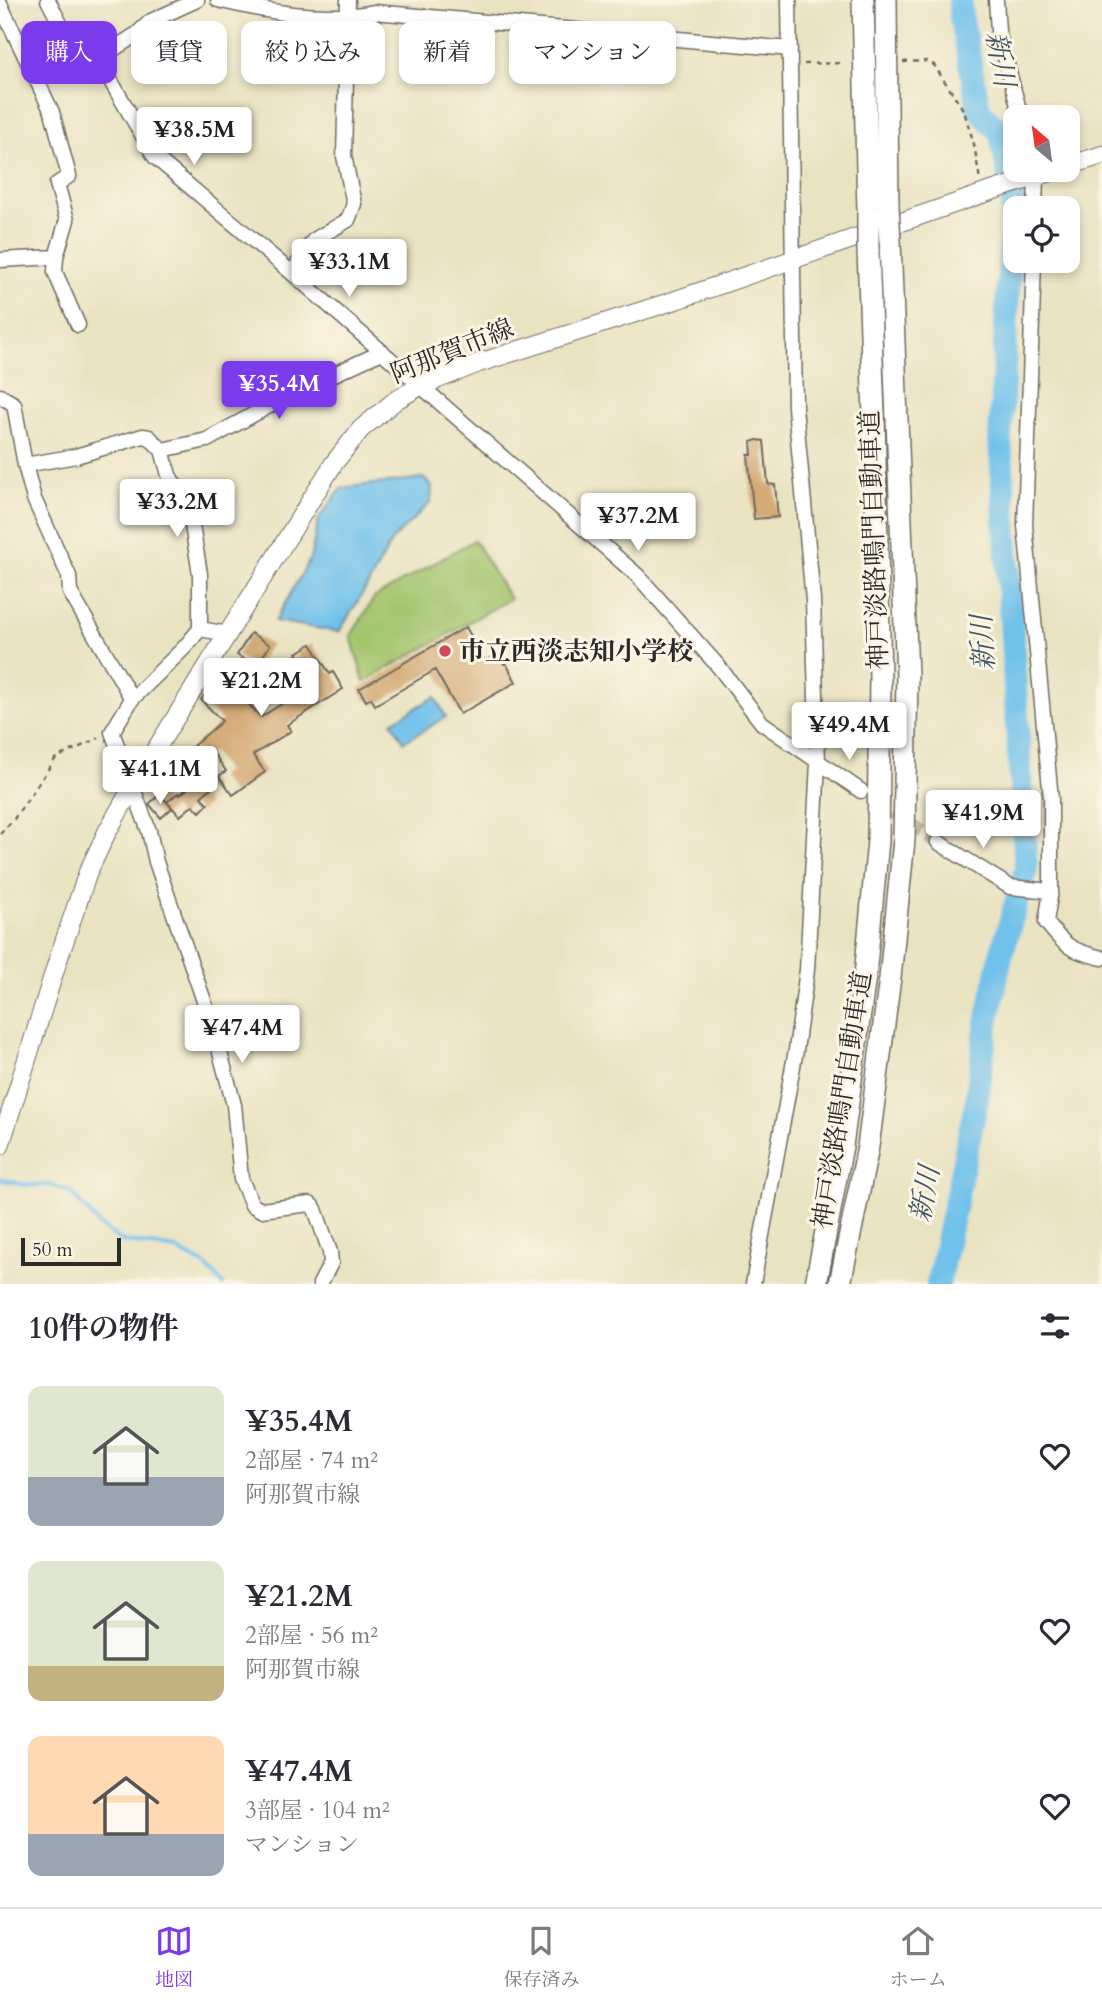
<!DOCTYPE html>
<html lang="ja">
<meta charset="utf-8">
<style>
body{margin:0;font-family:Cardo,"Noto Serif JP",serif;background:#f7f7f7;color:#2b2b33;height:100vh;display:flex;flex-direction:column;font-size:26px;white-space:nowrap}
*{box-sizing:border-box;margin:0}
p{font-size:23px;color:#7c7c81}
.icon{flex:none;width:38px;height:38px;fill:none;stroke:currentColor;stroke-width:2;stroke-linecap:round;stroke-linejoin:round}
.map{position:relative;height:1284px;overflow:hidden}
.sheet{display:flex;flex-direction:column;background:#fff;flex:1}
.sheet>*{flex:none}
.banner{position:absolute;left:21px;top:21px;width:700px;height:63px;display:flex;gap:14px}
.needle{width:46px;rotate:331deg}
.controls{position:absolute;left:1003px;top:105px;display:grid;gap:14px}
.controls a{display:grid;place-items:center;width:77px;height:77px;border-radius:14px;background:#fff;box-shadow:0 4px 10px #0003;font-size:35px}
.scale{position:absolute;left:21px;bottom:18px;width:100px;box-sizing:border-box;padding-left:7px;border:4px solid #2b2b2b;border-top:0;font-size:19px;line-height:24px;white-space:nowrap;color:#2b2b2b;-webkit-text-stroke:5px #fcf5e5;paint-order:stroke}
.price{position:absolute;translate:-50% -60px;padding:0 16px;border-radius:7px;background:#fff;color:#222;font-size:23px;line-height:46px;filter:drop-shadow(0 2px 4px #0008)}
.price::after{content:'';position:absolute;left:50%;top:42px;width:21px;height:16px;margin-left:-10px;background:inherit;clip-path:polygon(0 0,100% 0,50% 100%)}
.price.on{background:#7c3aed;color:#fff}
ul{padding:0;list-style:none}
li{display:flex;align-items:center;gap:21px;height:175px;padding:0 28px}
li span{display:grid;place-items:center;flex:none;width:196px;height:140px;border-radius:14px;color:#555}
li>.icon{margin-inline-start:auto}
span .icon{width:84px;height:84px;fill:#fffc;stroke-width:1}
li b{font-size:30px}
h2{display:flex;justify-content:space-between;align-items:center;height:84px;padding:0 28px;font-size:30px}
.pill{padding:0 24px;border-radius:14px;background:#fff;box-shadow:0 4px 10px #0003;font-size:24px;line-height:63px}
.pill.on{background:#7c3aed;color:#fff}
.tab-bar{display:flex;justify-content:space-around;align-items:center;height:98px;border-top:2px solid #e1e1e2;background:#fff;font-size:19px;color:#7c7c81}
.tab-bar a{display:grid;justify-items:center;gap:4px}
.tab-bar .on{color:#7c3aed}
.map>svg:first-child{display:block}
.green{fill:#a3c56d;stroke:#67784c;stroke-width:2}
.water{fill:#70c1eb;stroke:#4e768b;stroke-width:2}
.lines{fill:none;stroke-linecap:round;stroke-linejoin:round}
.stream{stroke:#70c1eb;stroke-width:4.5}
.river{stroke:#70c1eb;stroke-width:24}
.building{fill:#d4aa77}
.minor-tunnel{stroke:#c4bea4;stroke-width:14;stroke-dasharray:14 7;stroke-linecap:butt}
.minor-casing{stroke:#6e6b60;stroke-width:17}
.major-casing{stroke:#6e6b60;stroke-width:20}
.highway-casing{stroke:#6e6b60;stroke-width:24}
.path{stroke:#6e6b60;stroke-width:2.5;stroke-dasharray:5 5;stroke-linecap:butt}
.minor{stroke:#fff;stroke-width:14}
.major{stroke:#fff;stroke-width:18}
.highway{stroke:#fff;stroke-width:21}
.highway-bridge-casing{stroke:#6e6b60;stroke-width:24;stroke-linecap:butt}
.highway-bridge{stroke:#fff;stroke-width:21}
.poi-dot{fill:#d1495b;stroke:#fcf5e5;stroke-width:2.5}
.labels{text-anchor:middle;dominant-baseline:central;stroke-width:6;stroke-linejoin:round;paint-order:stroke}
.street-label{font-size:26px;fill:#2b2b2b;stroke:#fcf5e5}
.poi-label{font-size:26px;font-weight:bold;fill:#2b2b2b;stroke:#fcf5e5;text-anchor:start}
.water-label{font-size:28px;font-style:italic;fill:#405865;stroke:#fcf5e5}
</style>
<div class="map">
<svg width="1102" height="1284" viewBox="0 0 1102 1284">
<rect width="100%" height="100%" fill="#fcf5e5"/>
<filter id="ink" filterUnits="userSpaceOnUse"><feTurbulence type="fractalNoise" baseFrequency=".0143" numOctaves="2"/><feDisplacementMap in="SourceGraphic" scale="14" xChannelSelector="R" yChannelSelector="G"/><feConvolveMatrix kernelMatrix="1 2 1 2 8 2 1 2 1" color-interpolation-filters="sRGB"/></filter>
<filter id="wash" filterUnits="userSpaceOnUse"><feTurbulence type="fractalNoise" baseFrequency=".00686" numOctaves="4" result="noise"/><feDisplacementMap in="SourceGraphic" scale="28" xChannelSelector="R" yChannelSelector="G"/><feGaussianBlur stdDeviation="1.57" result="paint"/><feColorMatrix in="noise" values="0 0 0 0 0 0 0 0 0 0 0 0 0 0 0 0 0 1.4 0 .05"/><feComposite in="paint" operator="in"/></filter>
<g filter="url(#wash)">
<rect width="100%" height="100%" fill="#eae3c2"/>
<path class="green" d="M474,540l36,59 -146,83 -13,-46 23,-38z"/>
<path class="water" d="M423,478l9,8 -1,16 -39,38 -20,38 -33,54 -64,-11 35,-62 9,-41 23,-30z
M435,697l11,20 -42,25 -12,-20z"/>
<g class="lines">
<path class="stream" d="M0,1179l26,6h25l20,7 28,33 23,16 53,8 29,15 19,20"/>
<path class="river" d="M938,1284l39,-185 9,-71 15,-73 25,-86 -26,-432 13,-236 -12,-68 -22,-23 -18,-93 -1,-17"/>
</g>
<g id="blocks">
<path class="building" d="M757,440l7,1 4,43 7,1 3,32 -24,2 -6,-64h4l-1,-13z
M466,627l19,34 13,-7 6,10 2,-1 10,19 -56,32 -25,-44 -60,35 -4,-7 -5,3 -7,-12z
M251,633l19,12 -14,22 -19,-12z
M311,644l19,30 3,-2 10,17 -56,36 4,6 -38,24 12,17 -32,23 -14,-19 7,-5 -14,-20 -9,7 -10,-12 29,-25 -21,-21 18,-26 42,43 33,-21 -14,-22 9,-6 -2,-4 12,-8 -2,-3z
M202,775l11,11 -12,11 7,7 -8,8 -7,-7 -13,11 -13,-14 11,-9 2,2z
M160,794l12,14 -11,10 -12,-14z"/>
</g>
</g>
<g filter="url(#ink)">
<use href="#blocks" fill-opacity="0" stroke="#6e6b60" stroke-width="2"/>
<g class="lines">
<path class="minor-tunnel" d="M875,800l63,42"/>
<defs>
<path id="minor" d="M48,0l23,45 27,14 57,98 137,116 346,303 81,91 43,56 99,68
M218,0c50,12 104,22 156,12l416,37
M996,0l2,31 23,86
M0,4l52,108 17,64 -12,8 10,36 -11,37 -56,3
M98,59l39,-25 14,-13 46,-21
M1034,170l2,7 -1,31
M56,257l-1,15 23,53
M1034,261l-9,264 26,274v92l-5,31c19,25 26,29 56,36
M292,273l22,-33 34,-20 6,-16 -10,-48 4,-156
M0,396l14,8 11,61 51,-9 67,-20 6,1 13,13 7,25 21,38 10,61v55l-16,19 -52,51 -20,33 37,99 7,31 58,168 20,75 7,74 11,26 9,5 49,-6 5,5 15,43 1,11 -11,21
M162,450l45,-10 84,-46 91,-42
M25,465l9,34 35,77 1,16 62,107
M200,629l28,5
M938,842l72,45 41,4
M753,1284l43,-234 11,-80 11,-208 -5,-162 -18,-193 -6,-407"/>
<path id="major" d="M1068,166l34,-11
M0,1146l57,-183 31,-91 19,-40 26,-46 201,-323 27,-34 35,-29 24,-14 59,-23 194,-62 315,-109 69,-22"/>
<path id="highway" d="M863,0l5,212
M886,0l2,206
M816,1284l26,-138 23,-170 13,-135 2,-163 -6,-262 -6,-167
M840,1284l28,-137 22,-169 14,-138 3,-164 -17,-435"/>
</defs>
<use href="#minor" class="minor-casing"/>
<use href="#major" class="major-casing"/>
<use href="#highway" class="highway-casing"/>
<path class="path" d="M903,62l25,-1 6,4 30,46 10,33 6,36
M804,64l40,-1
M0,834l14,-15 42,-61 43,-20"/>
<use href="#minor" class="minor"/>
<use href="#major" class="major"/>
<use href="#highway" class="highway"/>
<defs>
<path id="highway-bridge" d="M888,206l2,35
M868,212v37"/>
</defs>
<use href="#highway-bridge" class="highway-bridge-casing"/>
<use href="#highway-bridge" class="highway-bridge"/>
</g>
</g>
<circle class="poi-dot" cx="445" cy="651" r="7"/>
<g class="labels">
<g class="street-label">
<text transform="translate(452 351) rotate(-22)">阿那賀市線</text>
<text transform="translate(874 540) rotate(-92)">神戸淡路鳴門自動車道</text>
<text transform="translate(842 1100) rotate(-81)">神戸淡路鳴門自動車道</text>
</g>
<g class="poi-label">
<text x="459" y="651">市立西淡志知小学校</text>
</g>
<g class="water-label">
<text transform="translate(1000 59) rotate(80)">新川</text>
<text transform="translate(983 643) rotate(-93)">新川</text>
<text transform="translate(925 1194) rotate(-79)">新川</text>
</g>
</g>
</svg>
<div class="controls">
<a><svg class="needle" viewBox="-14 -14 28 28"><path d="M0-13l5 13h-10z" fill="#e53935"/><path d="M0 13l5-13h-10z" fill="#7c7c81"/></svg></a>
<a><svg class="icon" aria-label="locate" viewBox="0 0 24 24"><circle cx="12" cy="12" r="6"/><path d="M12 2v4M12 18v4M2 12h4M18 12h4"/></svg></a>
</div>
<div class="scale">50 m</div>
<b class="price" style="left:194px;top:167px">¥38.5M</b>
<b class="price" style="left:349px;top:299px">¥33.1M</b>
<b class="price on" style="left:279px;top:421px">¥35.4M</b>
<b class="price" style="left:177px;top:539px">¥33.2M</b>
<b class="price" style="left:638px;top:553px">¥37.2M</b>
<b class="price" style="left:261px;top:718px">¥21.2M</b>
<b class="price" style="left:849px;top:762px">¥49.4M</b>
<b class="price" style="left:160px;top:806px">¥41.1M</b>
<b class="price" style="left:983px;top:850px">¥41.9M</b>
<b class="price" style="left:242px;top:1065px">¥47.4M</b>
<div class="banner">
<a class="pill on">購入</a>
<a class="pill">賃貸</a>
<a class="pill">絞り込み</a>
<a class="pill">新着</a>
<a class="pill">マンション</a>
</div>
</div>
<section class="sheet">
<h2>10件の物件<svg class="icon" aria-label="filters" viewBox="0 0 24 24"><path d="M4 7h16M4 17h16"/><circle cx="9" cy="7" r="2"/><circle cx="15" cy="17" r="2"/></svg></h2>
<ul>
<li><span style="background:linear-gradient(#dfe7d0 65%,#9aa5b1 0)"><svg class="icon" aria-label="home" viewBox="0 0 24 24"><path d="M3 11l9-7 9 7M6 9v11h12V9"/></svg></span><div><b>¥35.4M</b><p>2部屋 · 74 m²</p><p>阿那賀市線</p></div><svg class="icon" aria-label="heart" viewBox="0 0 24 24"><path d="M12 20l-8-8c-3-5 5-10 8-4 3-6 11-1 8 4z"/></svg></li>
<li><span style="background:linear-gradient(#dfe7d0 75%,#c2b280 0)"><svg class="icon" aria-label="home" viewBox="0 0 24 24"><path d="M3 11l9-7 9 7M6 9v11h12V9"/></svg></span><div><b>¥21.2M</b><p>2部屋 · 56 m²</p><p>阿那賀市線</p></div><svg class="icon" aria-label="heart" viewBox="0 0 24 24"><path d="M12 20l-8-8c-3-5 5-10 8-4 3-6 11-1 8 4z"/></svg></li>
<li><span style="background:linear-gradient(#ffd9b3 70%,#9aa5b1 0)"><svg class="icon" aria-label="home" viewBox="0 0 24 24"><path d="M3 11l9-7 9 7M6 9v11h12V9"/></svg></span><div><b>¥47.4M</b><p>3部屋 · 104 m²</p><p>マンション</p></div><svg class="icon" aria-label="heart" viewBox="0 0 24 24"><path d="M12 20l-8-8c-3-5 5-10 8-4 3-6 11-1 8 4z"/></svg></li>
</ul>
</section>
<nav class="tab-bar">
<a class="on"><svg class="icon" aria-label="map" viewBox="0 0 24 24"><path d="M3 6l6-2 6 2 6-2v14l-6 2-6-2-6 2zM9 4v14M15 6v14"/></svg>地図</a>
<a><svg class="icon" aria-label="saved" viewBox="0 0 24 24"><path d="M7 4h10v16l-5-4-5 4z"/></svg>保存済み</a>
<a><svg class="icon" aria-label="home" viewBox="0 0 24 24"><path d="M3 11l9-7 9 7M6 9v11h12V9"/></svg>ホーム</a>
</nav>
